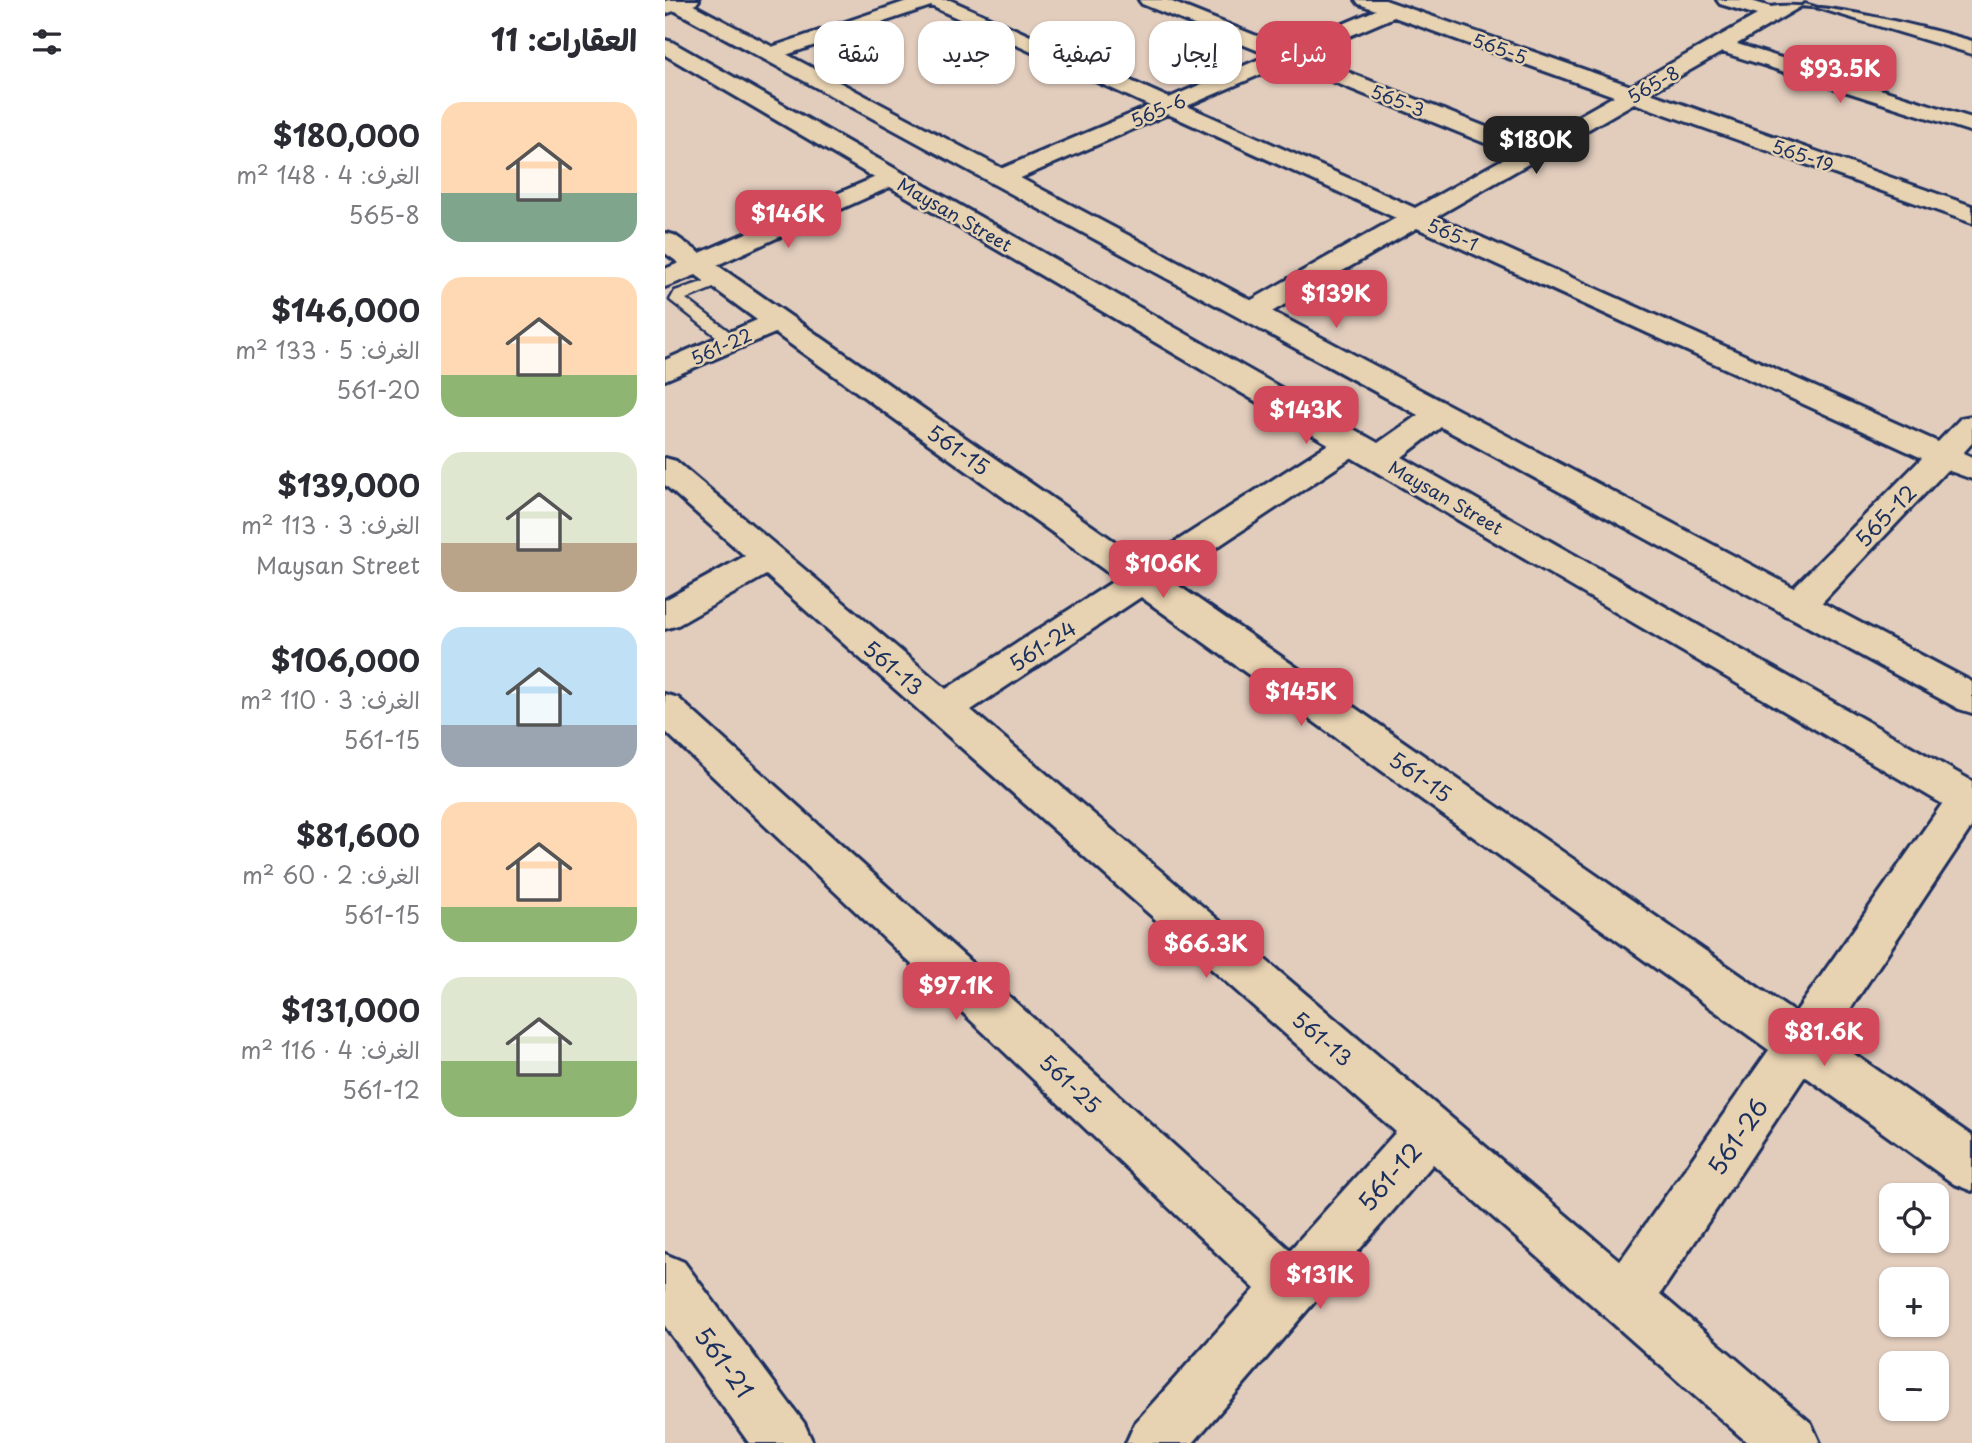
<!DOCTYPE html>
<html lang="ar">
<meta charset="utf-8">
<style>
body{margin:0;font-family:"Playpen Sans","Playpen Sans Arabic",sans-serif;background:#f7f7f7;color:#2b2b33;direction:rtl;height:100vh;display:flex;flex-direction:column;font-size:26px;white-space:nowrap}
*{box-sizing:border-box;margin:0}
p{font-size:23px;color:#7c7c81}
.icon{flex:none;width:38px;height:38px;fill:none;stroke:currentColor;stroke-width:2;stroke-linecap:round;stroke-linejoin:round}
.map{position:relative;flex:1;overflow:hidden;direction:ltr}
.panel{display:flex;flex-direction:column;background:#fff;width:665px}
.panel>*{flex:none}
.guide{position:absolute;left:21px;top:21px;width:665px;height:63px;direction:rtl;display:flex;gap:14px}
.buttons{position:absolute;left:1214px;top:1183px;display:grid;gap:14px}
.buttons a{display:grid;place-items:center;width:70px;height:70px;border-radius:14px;background:#fff;box-shadow:0 2px 5px #0004;font-size:35px}
.price{position:absolute;translate:-50% -60px;padding:0 16px;border-radius:14px;background:#d1495b;color:#fff;font-size:23px;line-height:46px;filter:drop-shadow(0 2px 4px #0008)}
.price::after{content:'';position:absolute;left:50%;top:42px;width:21px;height:16px;margin-left:-10px;background:inherit;clip-path:polygon(0 0,100% 0,50% 100%)}
.price.on{background:#222;color:#fff}
ul{padding:0;list-style:none}
li{display:flex;align-items:center;gap:21px;height:175px;padding:0 28px}
li span{display:grid;place-items:center;flex:none;width:196px;height:140px;border-radius:21px;color:#555}
li>.icon{margin-inline-start:auto}
span .icon{width:84px;height:84px;fill:#fffc;stroke-width:1}
li b{font-size:30px}
h2{display:flex;justify-content:space-between;align-items:center;height:84px;padding:0 28px;font-size:30px}
.chip{padding:0 24px;border-radius:21px;background:#fff;box-shadow:0 2px 5px #0004;font-size:24px;line-height:63px}
.chip.on{background:#d1495b;color:#fff}
main{display:flex;flex:1;min-height:0}
.map>svg:first-child{display:block}
.lines{fill:none;stroke-linecap:round;stroke-linejoin:round}
.lane-casing{stroke:#1b2f5e;stroke-width:5}
.street-casing{stroke:#1b2f5e;stroke-width:6}
.secondary-casing{stroke:#1b2f5e;stroke-width:6}
.primary-casing{stroke:#1b2f5e;stroke-width:6}
.lane{fill:#e7d2b1;fill-rule:evenodd}
.street{fill:#e7d2b1;fill-rule:evenodd}
.secondary{fill:#e7d2b1;fill-rule:evenodd}
.primary{fill:#e7d2b1;fill-rule:evenodd}
.labels{text-anchor:middle;dominant-baseline:central;stroke-width:5;stroke-linejoin:round;paint-order:stroke}
.far-street-label{font-size:18px;fill:#1b2f5e;stroke:#e7d2b1}
.street-label{font-size:21px;fill:#1b2f5e;stroke:#e7d2b1}
.near-street-label{font-size:24px;fill:#1b2f5e;stroke:#e7d2b1}
</style>
<main>
<div class="map">
<svg width="1307" height="1443" viewBox="0 0 1307 1443">
<rect width="100%" height="100%" fill="#e2cdbd"/>
<filter id="ink" filterUnits="userSpaceOnUse"><feTurbulence type="fractalNoise" baseFrequency=".0143" numOctaves="2"/><feDisplacementMap in="SourceGraphic" scale="14" xChannelSelector="R" yChannelSelector="G"/><feConvolveMatrix kernelMatrix="1 2 1 2 8 2 1 2 1" color-interpolation-filters="sRGB"/></filter>
<g filter="url(#ink)">
<g class="lines">
<defs>
<path id="lane" d="M56,276l7,4 -2,3 -40,16 52,39 2,3 -2,3h-12l-56,-44 5,-9z"/>
<path id="street" d="M245,0h40l219,98 100,-43 -127,-51 -3,-4h28l120,48 89,-38 -17,-6 -3,-4h29l246,86 126,-71 -37,-11 -3,-4h31l23,7c44,-7 153,20 201,34v13l-167,-50 -68,40 235,74v14l-250,-80 -72,41 322,113v17l-338,-120 -198,114 502,225 23,-24 11,-2v27l-9,10 9,4v22l-25,-9 -137,145 -13,4 -13,-4 -5,-9 5,-9 138,-139 -505,-230 -156,90 -10,2 -10,-2 -4,-6 4,-6 155,-88 -228,-104 -159,69 -9,2 -9,-2 -3,-5 3,-5 159,-67 -219,-100 -154,52h-14l-4,-4 4,-4zM729,17l220,79 -85,48 -224,-89zM622,63l225,91 -97,54 -228,-102z
M227,170l9,2 3,5 -3,5 -184,83 427,297 197,-126 11,-3 11,3 5,7 -5,7 -194,129 626,434 159,-226 18,-3v42l-141,212 141,98v55l-18,-7 -149,-108 -145,218 151,129 9,20h-72l-315,-279 -240,279h-67l9,-20 120,-134 -590,-558v-37l13,4 612,552 106,-118 -630,-557 -88,50 -13,4v-29l80,-44 -80,-71v-27l11,3 270,228 171,-110 -342,-246 -110,47v-20l92,-40 -61,-45 -31,12v-18l14,-6 -14,-10v-20l9,2 26,18zM476,597l628,453 -149,211 -649,-551z
M0,1254l19,8 120,161 9,20h-64l-84,-117z"/>
<path id="secondary" d="M5,0h14l1288,682v31l-13,-4 -518,-282 -39,30 570,324v36l-14,-4 -1293,-758v-15l7,2 706,401 40,-28 -748,-407 -3,-4z"/>
<path id="primary" d="M4,0h30l-3,4 -31,10v-13z"/>
</defs>
<use href="#lane" class="lane-casing"/>
<use href="#street" class="street-casing"/>
<use href="#secondary" class="secondary-casing"/>
<use href="#primary" class="primary-casing"/>
<use href="#lane" class="lane"/>
<use href="#street" class="street"/>
<use href="#secondary" class="secondary"/>
<use href="#primary" class="primary"/>
</g>
</g>
<g class="labels">
<g class="far-street-label">
<text transform="translate(835 48) rotate(20)">565-5</text>
<text transform="translate(988 84) rotate(-30)">565-8</text>
<text transform="translate(733 100) rotate(22)">565-3</text>
<text transform="translate(493 110) rotate(-23)">565-6</text>
<text transform="translate(1138 155) rotate(19)">565-19</text>
<text transform="translate(290 214) rotate(30)">Maysan Street</text>
<text transform="translate(788 234) rotate(24)">565-1</text>
<text transform="translate(56 346) rotate(-24)">561-22</text>
<text transform="translate(781 497) rotate(30)">Maysan Street</text>
</g>
<g class="street-label">
<text transform="translate(294 449) rotate(35)">561-15</text>
<text transform="translate(1220 515) rotate(-46)">565-12</text>
<text transform="translate(377 645) rotate(-33)">561-24</text>
<text transform="translate(229 667) rotate(41)">561-13</text>
<text transform="translate(756 776) rotate(35)">561-15</text>
<text transform="translate(658 1038) rotate(41)">561-13</text>
<text transform="translate(406 1083) rotate(43)">561-25</text>
</g>
<g class="near-street-label">
<text transform="translate(1072 1136) rotate(-56)">561-26</text>
<text transform="translate(724 1176) rotate(-49)">561-12</text>
<text transform="translate(60 1362) rotate(54)">561-21</text>
</g>
</g>
</svg>
<div class="buttons">
<a><svg class="icon" aria-label="locate" viewBox="0 0 24 24"><circle cx="12" cy="12" r="6"/><path d="M12 2v4M12 18v4M2 12h4M18 12h4"/></svg></a>
<a>+</a>
<a>−</a>
</div>
<b class="price" style="left:1175px;top:105px">$93.5K</b>
<b class="price on" style="left:871px;top:176px">$180K</b>
<b class="price" style="left:123px;top:250px">$146K</b>
<b class="price" style="left:671px;top:330px">$139K</b>
<b class="price" style="left:641px;top:446px">$143K</b>
<b class="price" style="left:498px;top:600px">$106K</b>
<b class="price" style="left:636px;top:728px">$145K</b>
<b class="price" style="left:541px;top:980px">$66.3K</b>
<b class="price" style="left:291px;top:1022px">$97.1K</b>
<b class="price" style="left:1159px;top:1068px">$81.6K</b>
<b class="price" style="left:655px;top:1311px">$131K</b>
<div class="guide">
<a class="chip on">شراء</a>
<a class="chip">إيجار</a>
<a class="chip">تصفية</a>
<a class="chip">جديد</a>
<a class="chip">شقة</a>
</div>
</div>
<section class="panel">
<h2>العقارات: 11<svg class="icon" aria-label="filters" viewBox="0 0 24 24"><path d="M4 7h16M4 17h16"/><circle cx="9" cy="7" r="2"/><circle cx="15" cy="17" r="2"/></svg></h2>
<ul>
<li><span style="background:linear-gradient(#ffd9b3 65%,#7fa58c 0)"><svg class="icon" aria-label="home" viewBox="0 0 24 24"><path d="M3 11l9-7 9 7M6 9v11h12V9"/></svg></span><div><b>$180,000</b><p>الغرف: 4 · 148 m²</p><p>565-8</p></div></li>
<li><span style="background:linear-gradient(#ffd9b3 70%,#8fb573 0)"><svg class="icon" aria-label="home" viewBox="0 0 24 24"><path d="M3 11l9-7 9 7M6 9v11h12V9"/></svg></span><div><b>$146,000</b><p>الغرف: 5 · 133 m²</p><p>561-20</p></div></li>
<li><span style="background:linear-gradient(#dfe7d0 65%,#b9a48a 0)"><svg class="icon" aria-label="home" viewBox="0 0 24 24"><path d="M3 11l9-7 9 7M6 9v11h12V9"/></svg></span><div><b>$139,000</b><p>الغرف: 3 · 113 m²</p><p>Maysan Street</p></div></li>
<li><span style="background:linear-gradient(#bfe0f5 70%,#9aa5b1 0)"><svg class="icon" aria-label="home" viewBox="0 0 24 24"><path d="M3 11l9-7 9 7M6 9v11h12V9"/></svg></span><div><b>$106,000</b><p>الغرف: 3 · 110 m²</p><p>561-15</p></div></li>
<li><span style="background:linear-gradient(#ffd9b3 75%,#8fb573 0)"><svg class="icon" aria-label="home" viewBox="0 0 24 24"><path d="M3 11l9-7 9 7M6 9v11h12V9"/></svg></span><div><b>$81,600</b><p>الغرف: 2 · 60 m²</p><p>561-15</p></div></li>
<li><span style="background:linear-gradient(#dfe7d0 60%,#8fb573 0)"><svg class="icon" aria-label="home" viewBox="0 0 24 24"><path d="M3 11l9-7 9 7M6 9v11h12V9"/></svg></span><div><b>$131,000</b><p>الغرف: 4 · 116 m²</p><p>561-12</p></div></li>
</ul>
</section>
</main>
